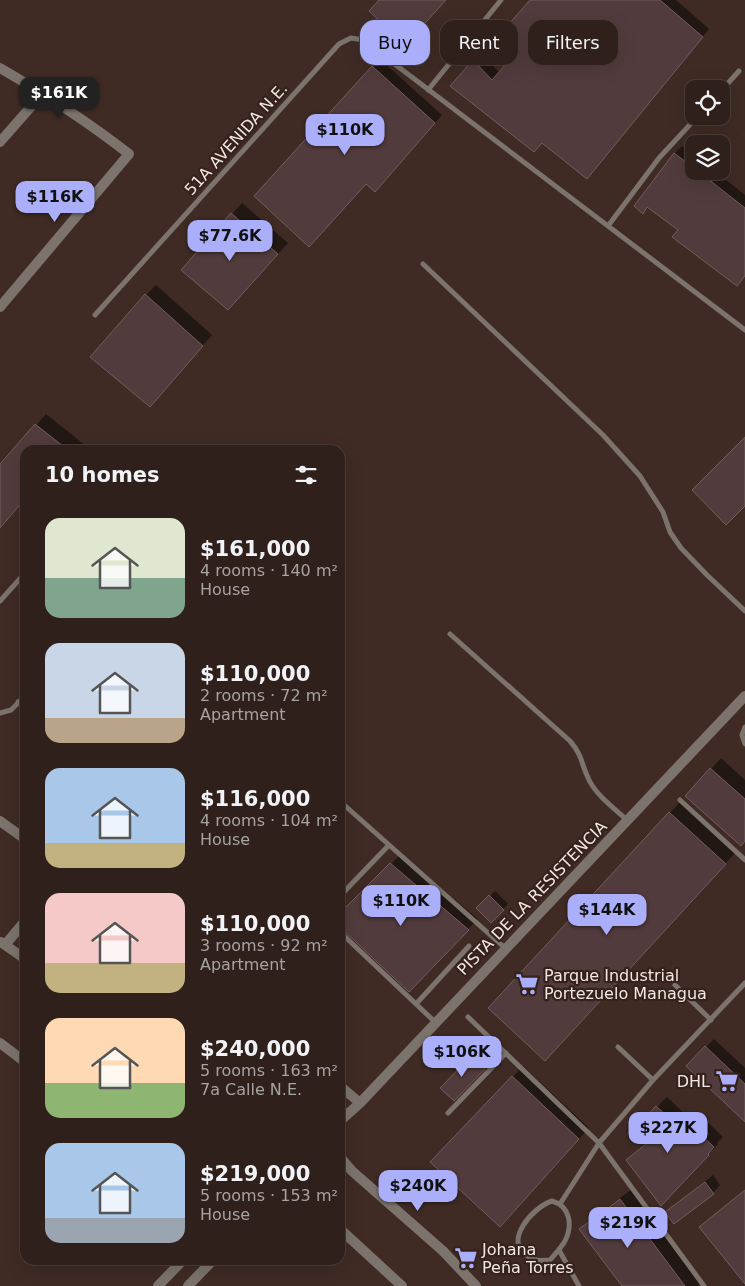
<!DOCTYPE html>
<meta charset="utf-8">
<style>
body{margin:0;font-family:"DejaVu Sans",sans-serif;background:#372824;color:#f1f3f6;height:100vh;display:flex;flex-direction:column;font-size:19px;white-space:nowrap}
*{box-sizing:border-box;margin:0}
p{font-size:16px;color:#a7a3a3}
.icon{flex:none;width:28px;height:28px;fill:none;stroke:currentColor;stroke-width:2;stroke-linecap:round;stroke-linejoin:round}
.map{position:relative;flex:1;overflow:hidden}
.panel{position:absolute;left:20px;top:445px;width:325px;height:820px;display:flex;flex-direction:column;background:#2f201b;border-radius:15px;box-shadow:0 5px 20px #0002,0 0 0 1px #4a3e3a}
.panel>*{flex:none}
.hud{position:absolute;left:360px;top:20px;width:310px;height:45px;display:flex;gap:10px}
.fabs{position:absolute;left:685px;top:80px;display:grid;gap:10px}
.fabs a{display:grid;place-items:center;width:45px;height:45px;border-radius:10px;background:#2f201b;box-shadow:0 5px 20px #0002,0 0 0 1px #4a3e3a;font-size:25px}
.price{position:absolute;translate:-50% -42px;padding:0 11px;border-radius:10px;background:#abaffb;color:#111;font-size:16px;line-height:32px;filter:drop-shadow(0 1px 2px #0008)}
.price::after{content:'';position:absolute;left:50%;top:30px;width:15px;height:11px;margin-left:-8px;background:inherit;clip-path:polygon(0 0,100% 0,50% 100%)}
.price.current{background:#222;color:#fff}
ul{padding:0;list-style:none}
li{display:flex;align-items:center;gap:15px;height:125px;padding:0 25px}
li span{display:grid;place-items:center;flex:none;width:140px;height:100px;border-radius:15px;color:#555}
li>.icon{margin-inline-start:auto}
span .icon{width:60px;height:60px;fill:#fffc;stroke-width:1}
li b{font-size:21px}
h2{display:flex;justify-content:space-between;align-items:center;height:60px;padding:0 25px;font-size:21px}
.pill{padding:0 18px;border-radius:15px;background:#2f201b;box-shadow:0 5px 20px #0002,0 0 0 1px #4a3e3a;font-size:18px;line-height:45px}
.pill.current{background:#abaffb;color:#111}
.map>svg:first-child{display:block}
.shadow{fill:#0007}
.building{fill:#523b3c;stroke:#745c5d}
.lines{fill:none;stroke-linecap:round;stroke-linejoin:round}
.service{stroke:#7b736c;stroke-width:5}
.minor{stroke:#7b736c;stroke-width:10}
.tertiary{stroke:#7b736c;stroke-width:10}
.labels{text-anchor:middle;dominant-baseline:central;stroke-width:4.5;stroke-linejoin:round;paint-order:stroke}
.street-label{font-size:16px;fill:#f4e6e2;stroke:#35221b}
.poi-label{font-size:16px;fill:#f4e6e2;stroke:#35221b;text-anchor:start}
</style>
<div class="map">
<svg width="745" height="1286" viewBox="0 0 745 1286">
<rect width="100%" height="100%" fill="#3f2b24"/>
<path class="shadow" d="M531,0h145l33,29 -122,149 -45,-36 -68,-81 7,-7 19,19 14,-16z
M381,60l61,55 -59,67 -17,1 7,-116z
M682,146l12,9v16h21l30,24v83h-1l-7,6 -57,-54 -32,-23 -5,5 -7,-6 39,-53z
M242,203l46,40 -50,55 -6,-84z
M156,285l56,50 -62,71 -4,-111z
M46,414l45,36h-66v51l-1,-1 -24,28v-62z
M721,758l24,22v60l-58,-44z
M680,802l55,51 -180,196 -66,-41z
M401,854l77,65 -69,71 -69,-66v-9z
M495,891l13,13 -17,17 -13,-13z
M714,1039l31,29v53l-58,-55z
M480,1049l11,12 -37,38 -12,-11z
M523,1066l66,62 -89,98 -68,-64z
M667,1097l22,21 7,-7 27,26 -6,6 1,1 -47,51 -44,-35 24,-21 -13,-13z
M713,1175l7,10 -7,8 -46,19z
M631,1190l69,93 -3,3h-74l-42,-57 10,-10z"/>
<path class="building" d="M379,0h67l-41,45 -36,-34z
M530,0h130l43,37 -116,142 -45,-36 -8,9 -84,-66 23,-26 19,20 20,-23 -18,-16z
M372,66l63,57 -60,69 -9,-8 -57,63 -55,-51z
M674,153l20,15v3h4l47,37v68l-8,10 -65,-49 6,-7 -31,-23 -4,7 -9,-8z
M231,213l47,41 -50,56 -47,-40z
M145,294l58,52 -53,61 -60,-50z
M35,424l33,26h-43v49l-25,29v-64z
M745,437v69l-19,19 -34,-35z
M710,768l35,31v42l-4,5 -56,-50z
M669,812l57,52 -181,197 -57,-53z
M390,863l79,67 -60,62 -69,-65v-14z
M489,895l15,15 -13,13 -15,-15z
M705,1046l40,38v38l-59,-56z
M471,1056l14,13 -31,32 -14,-13z
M512,1076l67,63 -79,88 -70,-65z
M656,1106l23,21 6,-7 29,27 -6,7 1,1 -48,51 -35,-46 25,-20 -15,-13z
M705,1182l9,12 -40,30 -9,-12z
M745,1190v94l-46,-57z
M620,1199l65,87h-63l-43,-57z"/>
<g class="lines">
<path class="service" d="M428,90l73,-90
M721,91l18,-20
M608,226l51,-68 39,-42
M423,264l180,171 37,41 23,36 7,20 11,16 26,27 38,36
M95,315l244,-271 12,-6 12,2 382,290
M0,601l25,-28
M450,634l120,107c13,15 11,23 19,39 8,16 25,28 38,40
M18,702l7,6
M0,713l11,-3 14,-14
M745,727l-3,8 3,9
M680,800l65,60
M343,804l162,144
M340,896l49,-51
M340,932l95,90
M675,985l36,35
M416,1004l53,-58
M468,1017l131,126 105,143
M618,1047l35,33
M448,1113l58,-60
M552,1201c18,5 21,24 13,40 -4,7 -10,13 -15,19 -10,1 -15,1 -23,-4 -24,-15 6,-49 25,-55z
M560,1204l39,-61 54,-63 92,-97
M559,1250l20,36"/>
<path class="minor" d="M0,68c45,26 88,54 129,86l-129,153
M0,142l43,-49
M0,821l25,18
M1,942l24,17
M5,945l20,-24
M0,1043l25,19
M340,1086l20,17
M340,1121l20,-18 385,-407
M340,1157l12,14 91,80 33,35"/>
<path class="tertiary" d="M340,1229l62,57
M158,1286l25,-26
M188,1286l25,-26"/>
</g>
<defs>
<symbol id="supermarket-bare" viewBox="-9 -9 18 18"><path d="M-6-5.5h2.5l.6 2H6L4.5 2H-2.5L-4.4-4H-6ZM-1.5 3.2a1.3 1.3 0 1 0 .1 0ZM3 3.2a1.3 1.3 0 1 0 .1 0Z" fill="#abaffb" stroke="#35221b" stroke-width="2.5" paint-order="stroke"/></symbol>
</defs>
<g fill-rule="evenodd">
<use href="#supermarket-bare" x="511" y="968" width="32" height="32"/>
<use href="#supermarket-bare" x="711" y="1065" width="32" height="32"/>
<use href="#supermarket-bare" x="450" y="1242" width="32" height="32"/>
</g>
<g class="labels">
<g class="street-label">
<text transform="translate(236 139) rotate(-48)">51A AVENIDA N.E.</text>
<text transform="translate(532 898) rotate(-46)">PISTA DE LA RESISTENCIA</text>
</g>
<g class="poi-label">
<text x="544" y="975">Parque Industrial<tspan x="544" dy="18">Portezuelo Managua</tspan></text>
<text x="710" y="1081" text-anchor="end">DHL</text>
<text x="482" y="1249">Johana<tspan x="482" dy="18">Peña Torres</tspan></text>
</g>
</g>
</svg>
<div class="fabs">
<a><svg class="icon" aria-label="locate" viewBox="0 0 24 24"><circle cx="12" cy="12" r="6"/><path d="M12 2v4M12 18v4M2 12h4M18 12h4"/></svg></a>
<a><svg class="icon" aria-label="layers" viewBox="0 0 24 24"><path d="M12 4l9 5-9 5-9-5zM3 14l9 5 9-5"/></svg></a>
</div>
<b class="price current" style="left:59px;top:119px">$161K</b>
<b class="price" style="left:345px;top:156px">$110K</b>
<b class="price" style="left:55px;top:223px">$116K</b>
<b class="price" style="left:230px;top:262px">$77.6K</b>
<b class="price" style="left:401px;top:927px">$110K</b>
<b class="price" style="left:607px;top:936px">$144K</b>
<b class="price" style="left:462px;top:1078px">$106K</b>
<b class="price" style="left:668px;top:1154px">$227K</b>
<b class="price" style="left:418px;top:1212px">$240K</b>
<b class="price" style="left:628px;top:1249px">$219K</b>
<div class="hud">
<a class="pill current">Buy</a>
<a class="pill">Rent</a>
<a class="pill">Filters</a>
</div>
<section class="panel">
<h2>10 homes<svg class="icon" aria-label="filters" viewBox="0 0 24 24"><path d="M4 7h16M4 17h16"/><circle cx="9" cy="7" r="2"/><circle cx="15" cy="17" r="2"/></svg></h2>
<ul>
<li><span style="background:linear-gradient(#dfe7d0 60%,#7fa58c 0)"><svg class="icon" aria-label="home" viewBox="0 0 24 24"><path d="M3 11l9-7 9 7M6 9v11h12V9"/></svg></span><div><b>$161,000</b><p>4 rooms · 140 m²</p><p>House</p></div></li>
<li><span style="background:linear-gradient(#c9d6e8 75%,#b9a48a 0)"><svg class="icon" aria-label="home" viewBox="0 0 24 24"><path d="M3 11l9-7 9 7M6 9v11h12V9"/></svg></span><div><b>$110,000</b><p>2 rooms · 72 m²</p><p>Apartment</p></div></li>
<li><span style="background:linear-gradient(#a9c7e8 75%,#c2b280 0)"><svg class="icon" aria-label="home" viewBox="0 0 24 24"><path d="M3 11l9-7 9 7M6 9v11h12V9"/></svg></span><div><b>$116,000</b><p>4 rooms · 104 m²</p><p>House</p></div></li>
<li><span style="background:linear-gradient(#f6c9c9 70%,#c2b280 0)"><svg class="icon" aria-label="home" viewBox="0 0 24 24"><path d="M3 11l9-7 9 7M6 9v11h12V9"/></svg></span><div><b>$110,000</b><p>3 rooms · 92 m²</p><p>Apartment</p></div></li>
<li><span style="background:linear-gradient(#ffd9b3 65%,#8fb573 0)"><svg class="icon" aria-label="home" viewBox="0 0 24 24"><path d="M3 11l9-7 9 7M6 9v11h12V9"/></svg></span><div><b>$240,000</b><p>5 rooms · 163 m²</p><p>7a Calle N.E.</p></div></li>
<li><span style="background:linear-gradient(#a9c7e8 75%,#9aa5b1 0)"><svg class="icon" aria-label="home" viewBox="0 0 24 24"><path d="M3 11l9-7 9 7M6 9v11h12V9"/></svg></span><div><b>$219,000</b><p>5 rooms · 153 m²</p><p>House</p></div></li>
</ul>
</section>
</div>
